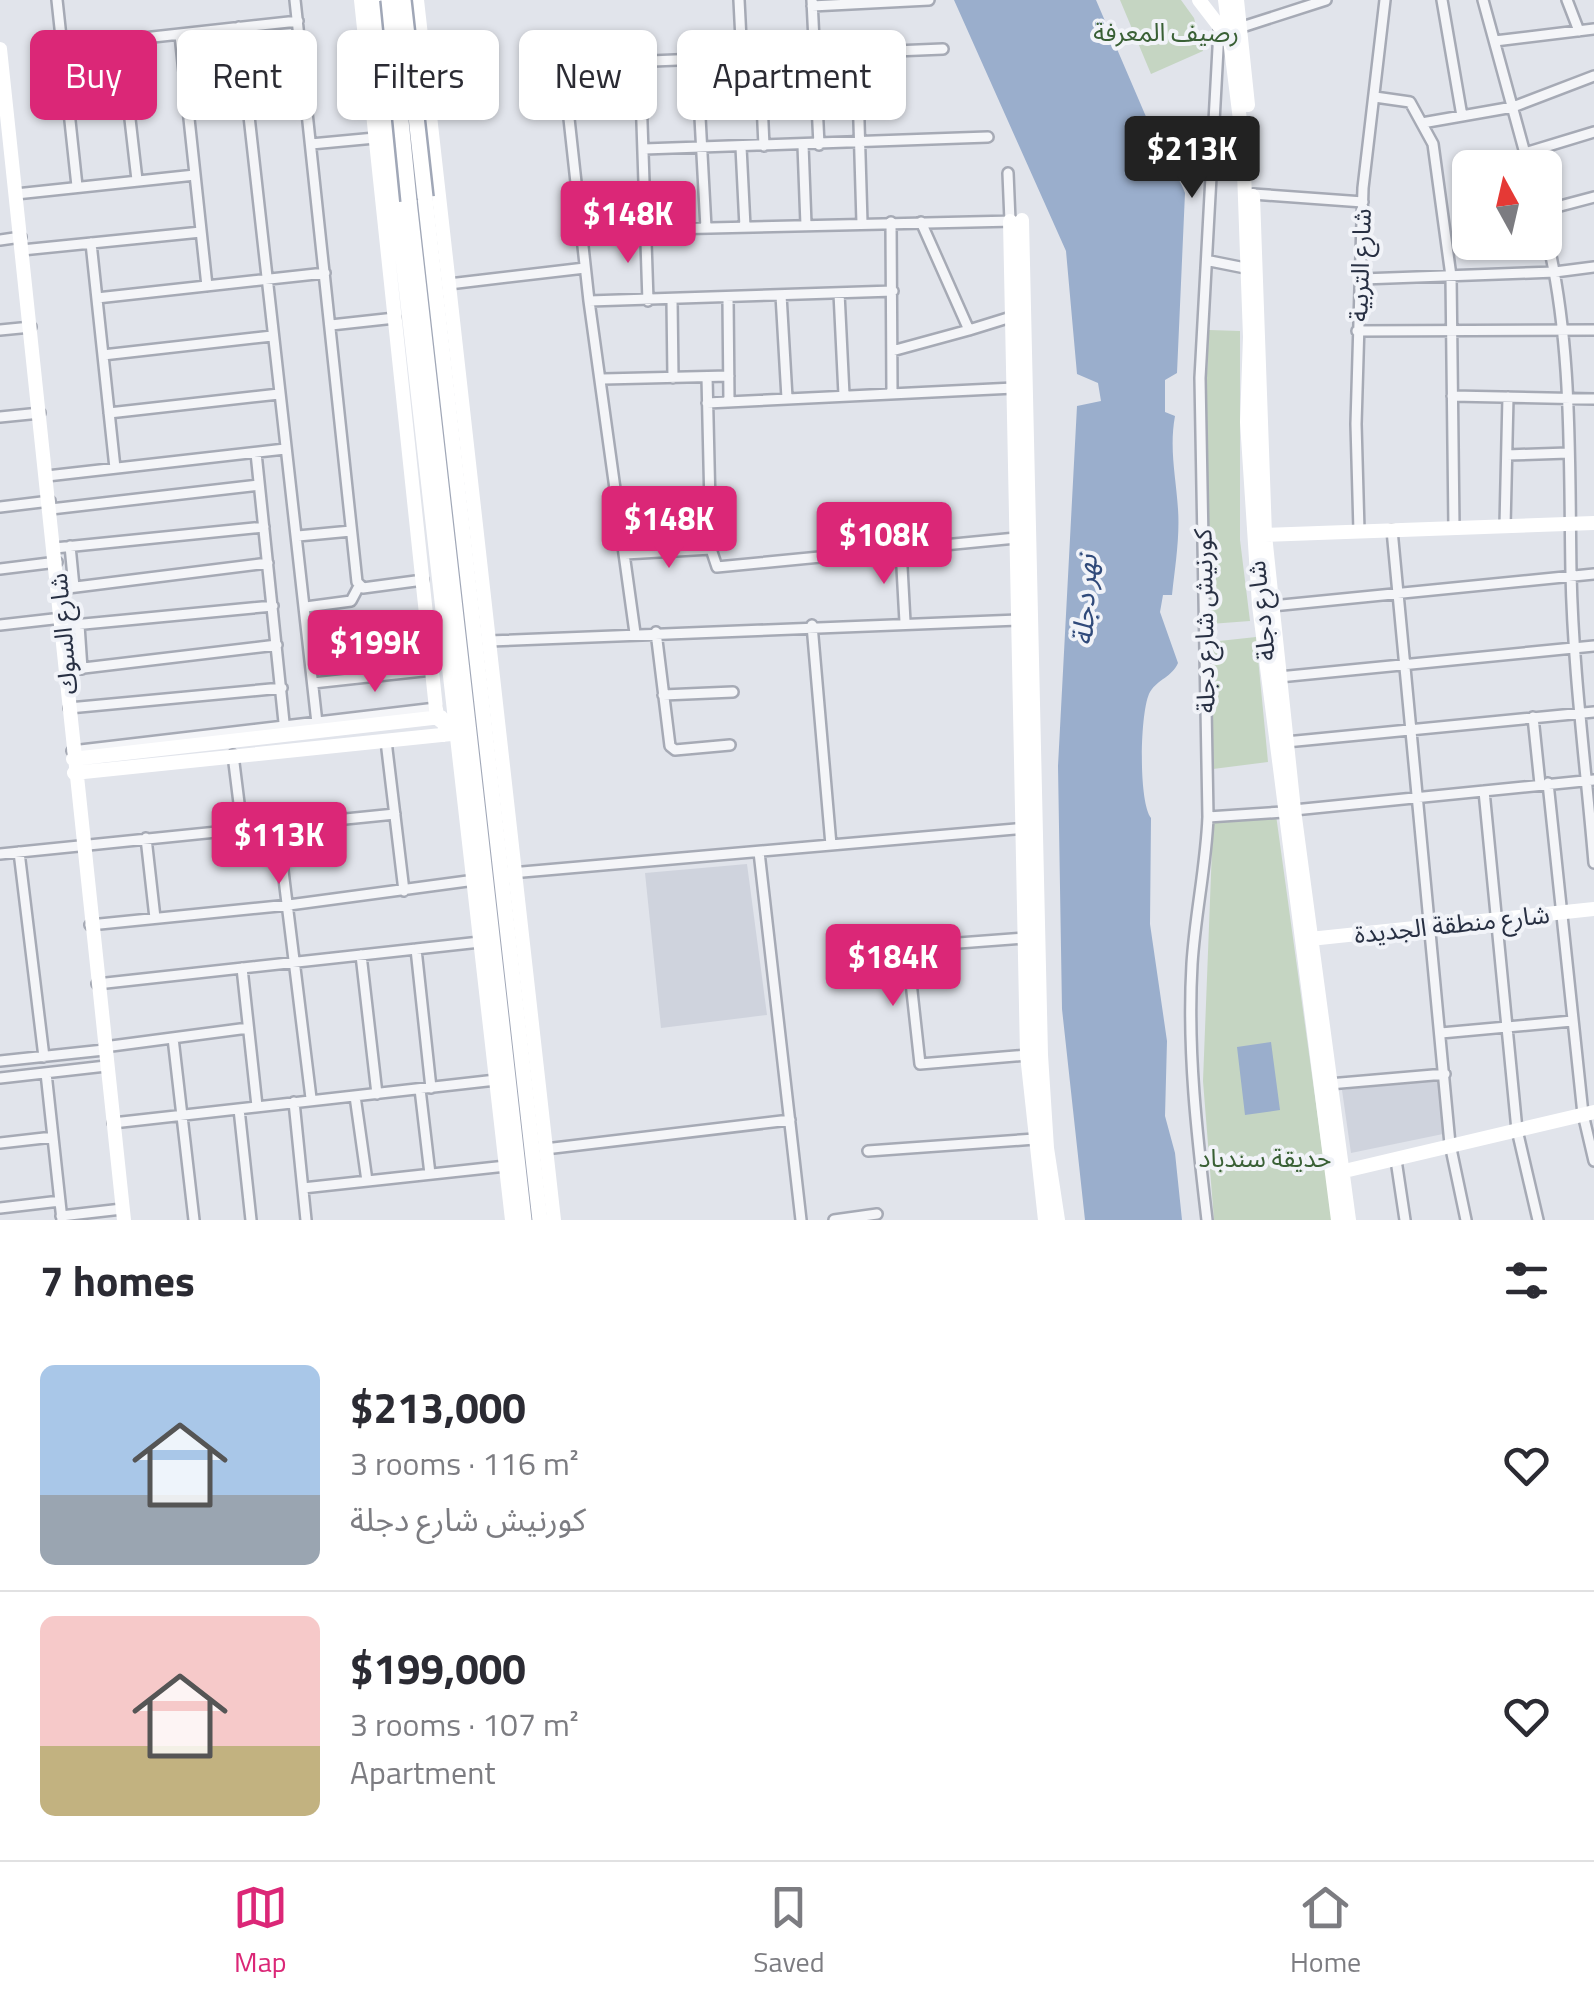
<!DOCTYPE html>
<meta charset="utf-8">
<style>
body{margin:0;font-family:"Titillium Web","Noto Sans Arabic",sans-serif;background:#f7f7f7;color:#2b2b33;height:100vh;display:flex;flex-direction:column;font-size:38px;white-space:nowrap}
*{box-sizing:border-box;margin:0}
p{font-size:32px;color:#7c7c81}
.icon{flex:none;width:55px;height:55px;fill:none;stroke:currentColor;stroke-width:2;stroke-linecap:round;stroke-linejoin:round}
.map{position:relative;height:1220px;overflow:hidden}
.drawer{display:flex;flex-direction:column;background:#fff;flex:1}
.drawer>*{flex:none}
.top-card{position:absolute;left:30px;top:30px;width:1000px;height:90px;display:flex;gap:20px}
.needle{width:65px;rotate:352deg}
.controls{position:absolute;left:1452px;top:150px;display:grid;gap:20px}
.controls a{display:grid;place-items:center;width:110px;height:110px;border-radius:15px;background:#fff;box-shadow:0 2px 8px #0004;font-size:50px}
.price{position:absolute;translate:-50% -85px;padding:0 22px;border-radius:10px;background:#db2777;color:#fff;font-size:32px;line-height:65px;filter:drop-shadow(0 2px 5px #0008)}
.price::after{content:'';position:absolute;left:50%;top:60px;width:30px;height:22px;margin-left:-15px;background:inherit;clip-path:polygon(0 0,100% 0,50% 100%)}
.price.active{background:#222;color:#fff}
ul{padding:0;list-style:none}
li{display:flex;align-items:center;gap:30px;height:250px;padding:0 40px}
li+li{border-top:2px solid #e1e1e2}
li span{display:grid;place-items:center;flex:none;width:280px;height:200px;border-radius:15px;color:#555}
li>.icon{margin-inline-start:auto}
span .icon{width:120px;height:120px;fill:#fffc;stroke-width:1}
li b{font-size:42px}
h2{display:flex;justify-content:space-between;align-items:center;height:120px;padding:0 40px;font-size:42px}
.chip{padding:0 35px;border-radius:15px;background:#fff;box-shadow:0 2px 8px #0004;font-size:35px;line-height:90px}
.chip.active{background:#db2777;color:#fff}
.menu{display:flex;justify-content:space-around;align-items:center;height:140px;border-top:2px solid #e1e1e2;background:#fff;font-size:28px;color:#7c7c81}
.menu a{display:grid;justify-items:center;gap:5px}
.menu .active{color:#db2777}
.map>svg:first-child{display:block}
.built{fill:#cfd3dd}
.green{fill:#c5d5c2}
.water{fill:#9aaecc}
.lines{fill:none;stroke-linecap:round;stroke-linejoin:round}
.street-casing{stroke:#a6aab5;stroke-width:14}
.primary-casing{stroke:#a0a7b7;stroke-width:20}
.street{stroke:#f4f5f8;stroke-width:9}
.secondary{stroke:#fff;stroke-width:14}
.primary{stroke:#fff;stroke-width:15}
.primary-bridge-casing{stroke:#a0a7b7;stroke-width:20;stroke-linecap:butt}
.primary-bridge{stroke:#fff;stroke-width:15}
.labels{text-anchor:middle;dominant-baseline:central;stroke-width:8;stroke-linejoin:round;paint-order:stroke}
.park-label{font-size:25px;fill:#396035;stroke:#f1f3f8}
.street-label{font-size:25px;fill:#283043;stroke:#f1f3f8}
.water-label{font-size:28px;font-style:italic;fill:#304a7a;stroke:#f1f3f8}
</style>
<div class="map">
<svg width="1594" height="1220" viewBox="0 0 1594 1220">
<rect width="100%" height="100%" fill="#e1e4eb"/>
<path class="built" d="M747,864l20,151 -106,13 -16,-155z
M1440,1077l3,57 -92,19 -9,-63z"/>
<path class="green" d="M1120,0h61l13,18 9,33 -52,23z
M1209,330l31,1v209l10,81 -40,3 -5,-208z
M1256,637l12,125 -55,7 -3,-127z
M1276,815l56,405h-118l-11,-139 10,-258z"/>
<path class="water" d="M954,0h142l60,140c4,22 22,31 29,53l-8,180 -12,7v32l10,4c-6,33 1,61 3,93 2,28 -3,58 -6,86h-9l-3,17 18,51c-6,14 -20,16 -28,29 -10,17 -12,109 1,126l-1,106 17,117 -2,75 10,37 7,67h-97l-23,-211 -4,-243 19,-360 24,-5 -3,-18 -21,-9 -11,-123z
M1271,1042l9,68 -35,5 -8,-68z"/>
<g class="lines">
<defs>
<path id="street" d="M57,0l20,186
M295,0l62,582 6,6 60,-8
M739,0l3,60
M812,0l7,145
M1442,0l20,116
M1483,0l46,168
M1567,0l12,31
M812,6l117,-6
M239,27l78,696
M1242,27l84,-27
M180,35l27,251
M121,41l16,139
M1495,41l99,-12
M62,47l236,-26
M857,56l5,167
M760,59l4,87
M697,62l9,166
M640,64l8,237
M1375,97l35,5 23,42 18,132 3,252
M1422,123l91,-16 81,-31
M311,144l64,-6
M803,145l3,80
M741,147l4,80
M644,149l344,-12
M1525,153l69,-21
M1008,173l2,48
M16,194l179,-19
M1253,194l110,8
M1545,210l49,-13
M891,222l1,171
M921,222l48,108 42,-13
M1545,230c28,109 24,231 26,343 2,97 15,194 23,290
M581,231l433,-10
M0,240l21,-3
M91,243l24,225
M22,250l179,-18
M1210,261l35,7
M1362,279l193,-7 39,-5
M449,284l136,-16
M839,293l5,102
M781,295l6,103
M97,298l228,-25
M728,298l1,103
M672,300l1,78
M589,301l304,-10
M331,325l64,-7
M0,330l31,-3
M1357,331l237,-1
M892,351l77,-21
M103,355l169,-19
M707,377l4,172 6,18 299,-29
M603,379l126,-3
M1452,396l142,3
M707,403l307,-15
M109,413l170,-19
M0,417l40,-4
M256,453l29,279
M1507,455l61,-2
M47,476l238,-27
M0,507l50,-6
M51,509l208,-24
M1505,526l3,-129
M1392,530l58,614 16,76
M1359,531l-3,-107 7,-236 22,-188
M298,536l53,-5
M70,546l4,41
M55,548l209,-21
M901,549l4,73
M625,554l86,-5
M0,569l57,-7
M60,589l208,-26
M1272,606l322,-32
M306,607l45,-6 8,-15
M0,625l62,-7
M79,625l3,44
M812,625l19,220 196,-17
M63,626l210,-20
M656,632l14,114 5,4 55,-5
M635,633l-46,-332 -25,-228 15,-9 364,-15
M309,640l119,-13
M489,641l531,-21
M67,670l210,-25
M1279,677l315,-31
M313,683l119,-13
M663,695l70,-3
M69,708l213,-20
M1533,717l7,67
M386,741l18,150
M1286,742l308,-30
M72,751l364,-43
M233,755l9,72
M1548,783l35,331 11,47
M1484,791l33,339 21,90
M1294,810l300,-30
M1208,817l75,-5
M277,822l34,276
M146,838l9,80
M19,852l25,205
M759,852l42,368
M0,854l395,-40
M511,873l320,-28
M90,925l199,-20 186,-25
M1025,938l-106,8 -9,2 -2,7 12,109 107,-9
M416,949l15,139
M361,955l16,139
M242,968l15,138
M97,984l383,-42
M1441,1033l131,-12
M173,1038l21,182
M104,1047l144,-19
M0,1061l104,-11
M46,1073l16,147
M0,1078l106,-12
M1329,1084l116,-10
M420,1089l10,85
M355,1096l12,85
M294,1102l12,118
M239,1109l12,111
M113,1123l383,-43
M0,1143l53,-6
M545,1149l245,-29
M868,1151l167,-12
M1396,1160l9,60
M303,1188l203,-22
M0,1208l60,-7
M61,1216l61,-7
M834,1220l43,-6
M1207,1220c-10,-85 -20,-170 -15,-256 3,-49 14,-97 16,-147l-8,-439 19,-348"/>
<path id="primary" d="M425,197l115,1023
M409,201l115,1019"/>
</defs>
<use href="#street" class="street-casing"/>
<use href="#primary" class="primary-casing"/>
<use href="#street" class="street"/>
<path class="secondary" d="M361,0l76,718 9,7 -3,10
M373,0l139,1220
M417,0l137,1220
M1199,0l30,39
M1225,0l18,144 7,193 -3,85 12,183 79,615
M1237,0l11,105
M0,49l124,1171
M1253,196l12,339 29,275 55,410
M1022,220l19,835 6,93 11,72
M1010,221l17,834 18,165
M1265,535l329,-12
M73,759l368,-42
M74,773l377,-39
M1310,939l284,-30
M1336,1173l258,-61"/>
<use href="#primary" class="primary"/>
<defs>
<path id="primary-bridge" d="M389,0l20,201
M403,0l22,197"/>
</defs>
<use href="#primary-bridge" class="primary-bridge-casing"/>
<use href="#primary-bridge" class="primary-bridge"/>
</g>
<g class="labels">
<g class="park-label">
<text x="1166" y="32">رصيف المعرفة</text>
<text x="1265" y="1158">حديقة سندباد</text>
</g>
<g class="street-label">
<text transform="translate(1360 265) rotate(-88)">شارع التربية</text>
<text transform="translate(1261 611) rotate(-96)">شارع دجلة</text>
<text transform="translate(1204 621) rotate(-91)">كورنيش شارع دجلة</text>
<text transform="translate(63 634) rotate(-95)">شارع السوك</text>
<text transform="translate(1452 924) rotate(-6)">شارع منطقة الجديدة</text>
</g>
<g class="water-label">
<text transform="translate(1084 600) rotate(-87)">نهر دجلة</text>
</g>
</g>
</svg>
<div class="controls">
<a><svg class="needle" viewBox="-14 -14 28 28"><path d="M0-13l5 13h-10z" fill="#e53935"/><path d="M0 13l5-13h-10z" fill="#7c7c81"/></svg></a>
</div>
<b class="price active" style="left:1192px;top:201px">$213K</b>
<b class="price" style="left:628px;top:266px">$148K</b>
<b class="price" style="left:669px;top:571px">$148K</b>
<b class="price" style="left:884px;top:587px">$108K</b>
<b class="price" style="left:375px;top:695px">$199K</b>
<b class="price" style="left:279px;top:887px">$113K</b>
<b class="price" style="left:893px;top:1009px">$184K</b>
<div class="top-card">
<a class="chip active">Buy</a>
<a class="chip">Rent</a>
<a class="chip">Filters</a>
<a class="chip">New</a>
<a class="chip">Apartment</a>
</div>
</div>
<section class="drawer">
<h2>7 homes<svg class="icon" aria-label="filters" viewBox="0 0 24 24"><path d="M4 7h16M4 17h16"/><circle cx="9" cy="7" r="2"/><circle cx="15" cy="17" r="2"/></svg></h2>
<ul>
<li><span style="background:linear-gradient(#a9c7e8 65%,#9aa5b1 0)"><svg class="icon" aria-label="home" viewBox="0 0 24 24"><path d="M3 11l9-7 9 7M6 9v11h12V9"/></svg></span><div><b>$213,000</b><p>3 rooms · 116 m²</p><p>كورنيش شارع دجلة</p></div><svg class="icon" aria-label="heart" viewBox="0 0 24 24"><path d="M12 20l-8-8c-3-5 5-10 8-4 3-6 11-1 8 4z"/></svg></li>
<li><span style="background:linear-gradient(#f6c9c9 65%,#c2b280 0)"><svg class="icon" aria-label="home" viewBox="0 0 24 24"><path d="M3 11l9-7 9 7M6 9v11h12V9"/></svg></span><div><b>$199,000</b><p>3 rooms · 107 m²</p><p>Apartment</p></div><svg class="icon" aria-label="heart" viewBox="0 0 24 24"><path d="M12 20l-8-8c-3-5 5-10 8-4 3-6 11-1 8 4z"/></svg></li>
</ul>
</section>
<nav class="menu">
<a class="active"><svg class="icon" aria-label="map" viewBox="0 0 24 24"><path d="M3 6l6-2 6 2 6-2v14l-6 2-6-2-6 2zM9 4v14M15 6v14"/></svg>Map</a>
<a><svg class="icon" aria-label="saved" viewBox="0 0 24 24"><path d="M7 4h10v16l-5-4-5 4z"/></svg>Saved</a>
<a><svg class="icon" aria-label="home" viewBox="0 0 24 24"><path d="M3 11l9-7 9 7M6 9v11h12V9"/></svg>Home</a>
</nav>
